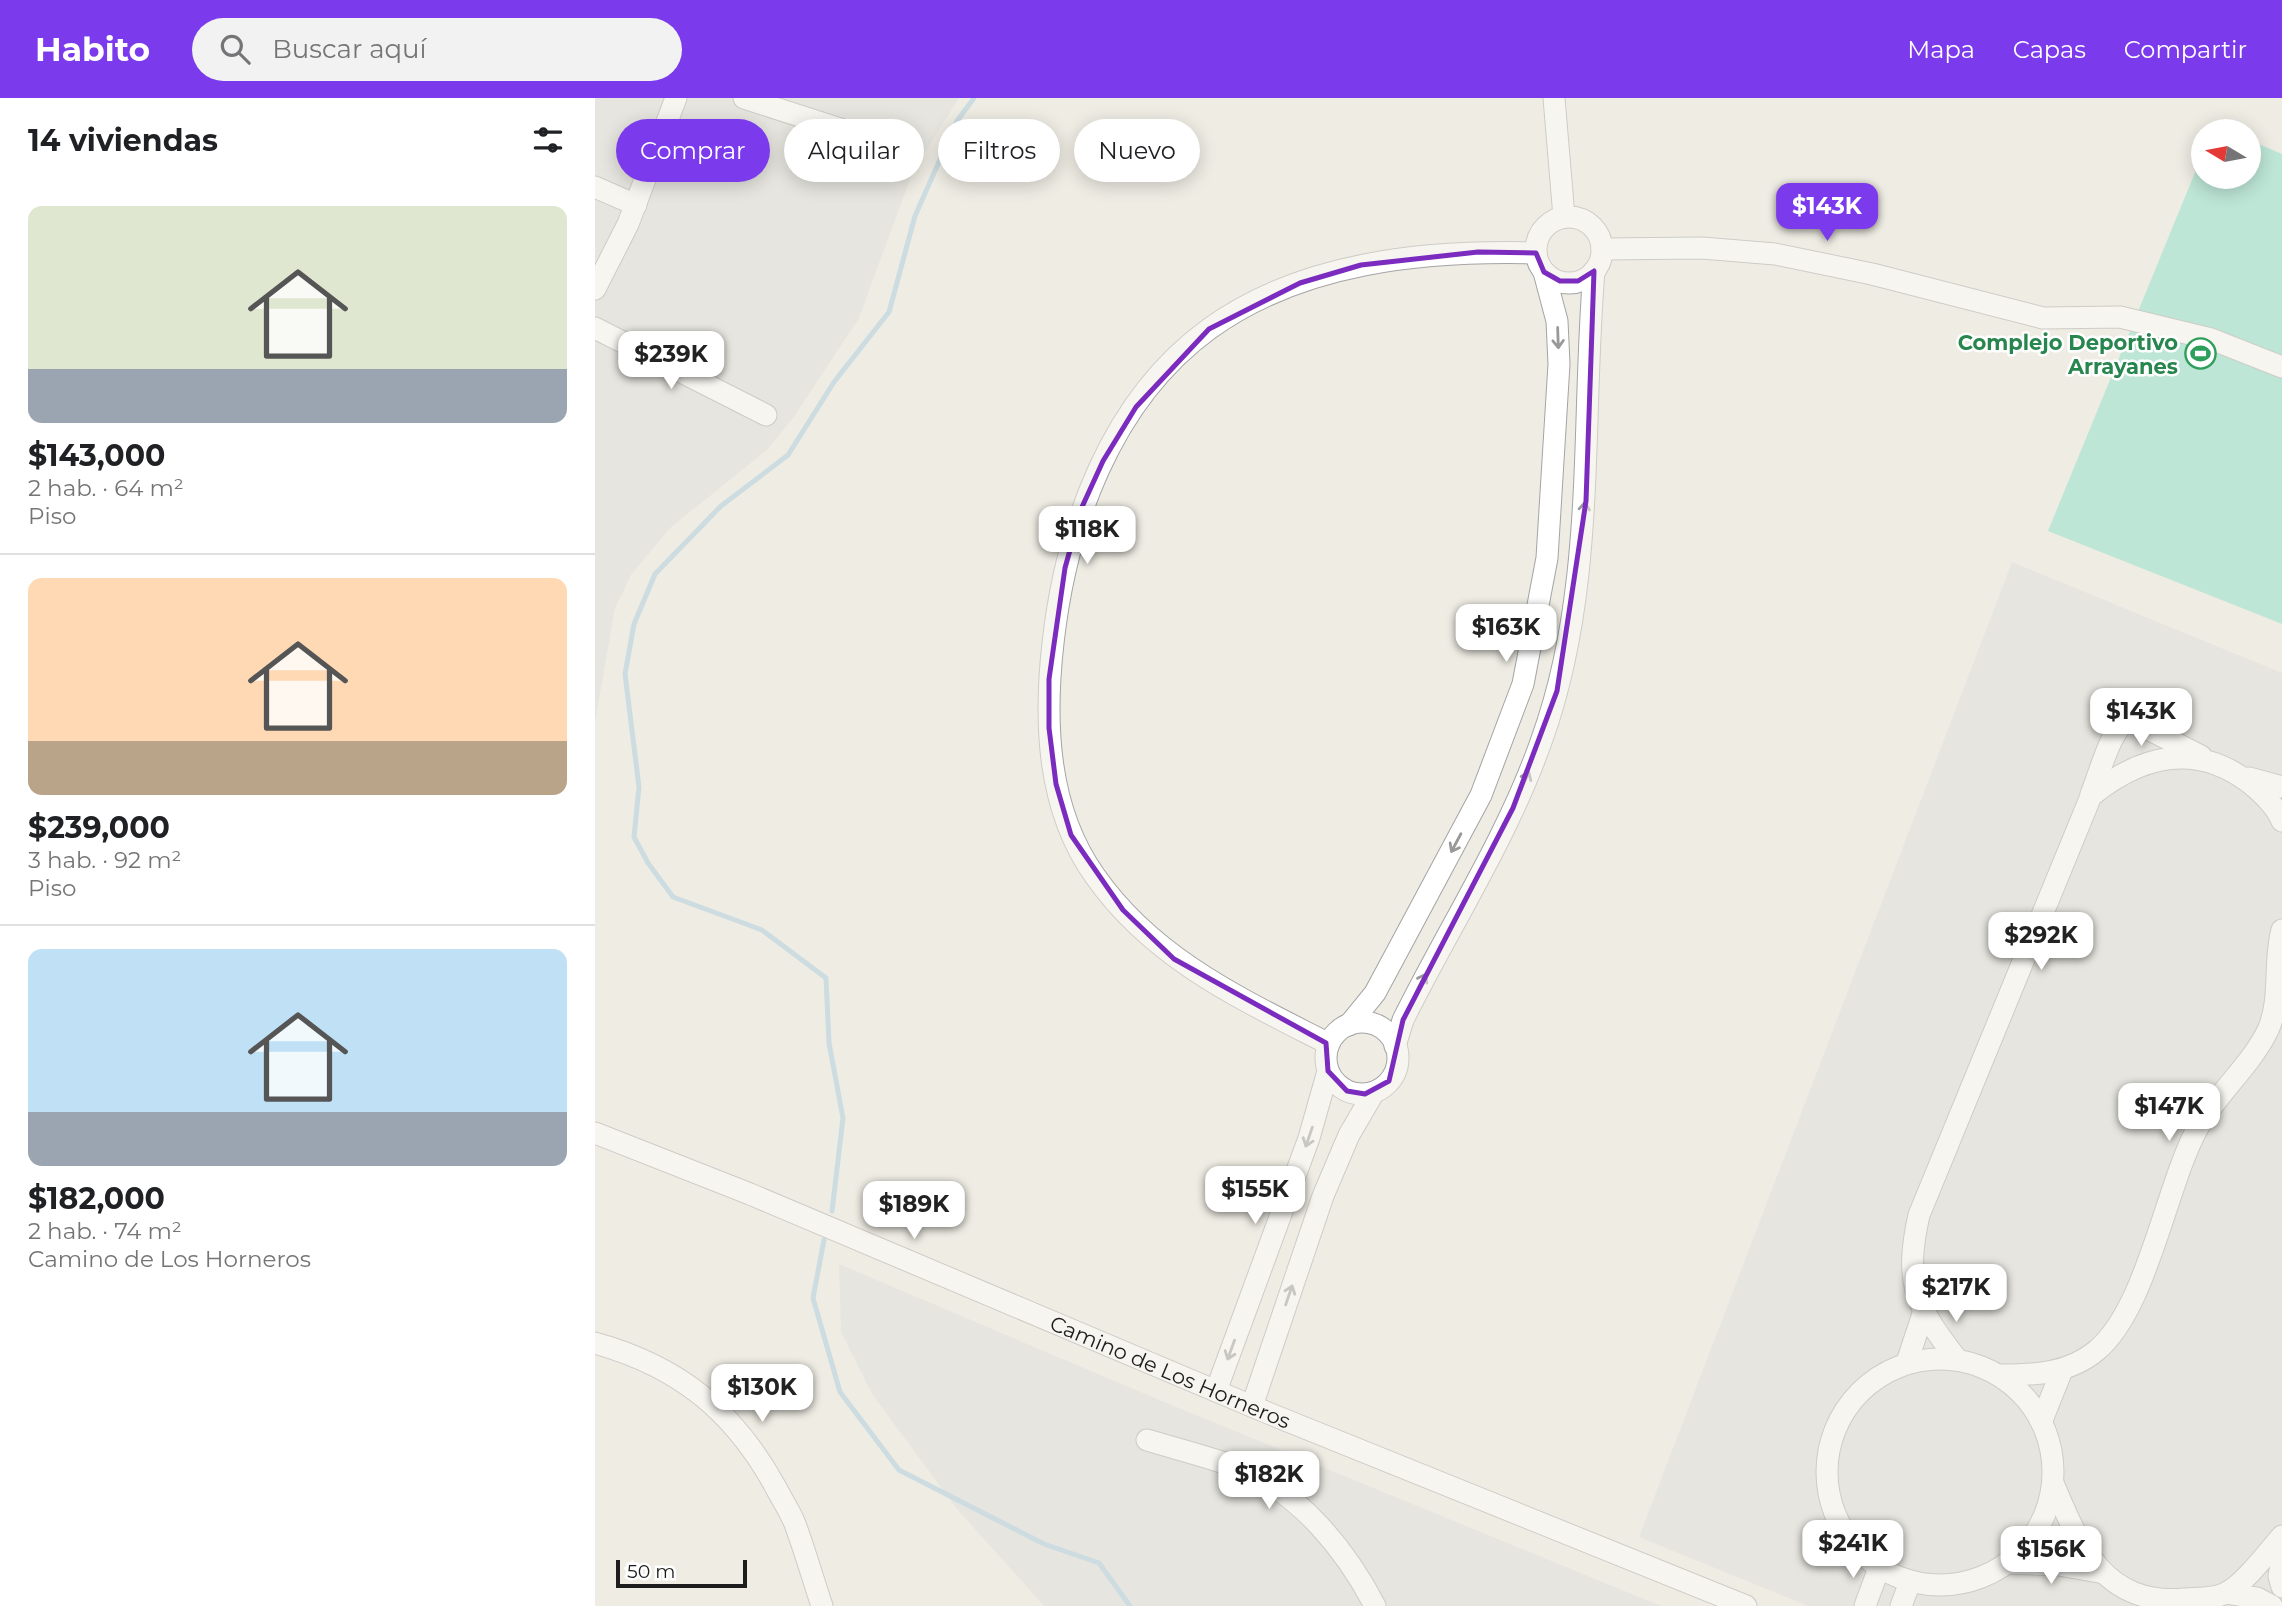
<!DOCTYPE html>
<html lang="es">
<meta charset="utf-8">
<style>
body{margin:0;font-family:Montserrat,sans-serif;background:#f2f2f2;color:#202124;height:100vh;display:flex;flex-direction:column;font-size:26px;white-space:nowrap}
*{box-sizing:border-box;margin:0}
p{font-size:23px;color:#757577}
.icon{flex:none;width:38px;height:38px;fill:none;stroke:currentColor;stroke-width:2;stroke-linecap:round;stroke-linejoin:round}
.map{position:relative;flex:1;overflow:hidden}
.details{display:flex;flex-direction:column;background:#fff;width:595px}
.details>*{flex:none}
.top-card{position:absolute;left:21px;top:21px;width:665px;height:63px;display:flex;gap:14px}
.needle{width:46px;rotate:280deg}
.fabs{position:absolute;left:1596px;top:21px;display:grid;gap:14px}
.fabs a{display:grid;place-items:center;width:70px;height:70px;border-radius:50%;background:#fff;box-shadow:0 4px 18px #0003;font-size:35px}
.scale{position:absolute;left:21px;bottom:18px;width:131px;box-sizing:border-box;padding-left:7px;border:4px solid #1d1d1d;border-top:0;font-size:19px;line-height:24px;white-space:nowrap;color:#1d1d1d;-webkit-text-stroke:5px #fff;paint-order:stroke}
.price{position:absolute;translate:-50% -60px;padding:0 16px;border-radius:14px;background:#fff;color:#222;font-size:23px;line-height:46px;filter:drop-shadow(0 2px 4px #0008)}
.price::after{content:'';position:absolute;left:50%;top:42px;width:21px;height:16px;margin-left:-10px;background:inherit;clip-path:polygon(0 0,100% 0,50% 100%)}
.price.on{background:#7c3aed;color:#fff}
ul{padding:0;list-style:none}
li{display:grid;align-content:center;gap:14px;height:371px;padding:0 28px}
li+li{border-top:2px solid #e0e0e0}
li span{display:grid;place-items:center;height:217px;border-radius:14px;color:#555}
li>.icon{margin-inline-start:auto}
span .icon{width:126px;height:126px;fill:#fffc;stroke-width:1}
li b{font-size:30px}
h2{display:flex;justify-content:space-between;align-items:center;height:84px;padding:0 28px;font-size:30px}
.chip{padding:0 24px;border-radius:32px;background:#fff;box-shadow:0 4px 18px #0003;font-size:24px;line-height:63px}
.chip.on{background:#7c3aed;color:#fff}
header{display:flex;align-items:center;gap:42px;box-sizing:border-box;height:98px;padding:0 35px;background:#7c3aed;color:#fff}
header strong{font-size:33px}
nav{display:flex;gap:38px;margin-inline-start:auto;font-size:24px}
.search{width:490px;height:63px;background:#f2f2f2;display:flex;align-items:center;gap:18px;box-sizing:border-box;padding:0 24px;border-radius:38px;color:#757577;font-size:26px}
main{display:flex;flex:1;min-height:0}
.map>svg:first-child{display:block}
.residential{fill:#dbdbda}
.pitch{fill:#82ddc7}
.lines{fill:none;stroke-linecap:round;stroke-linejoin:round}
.stream{stroke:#a4c7dc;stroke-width:5}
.minor-casing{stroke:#a4a4a4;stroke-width:23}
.minor{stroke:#fff;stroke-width:21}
.oneway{stroke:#999}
.marked{fill:none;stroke:#7b2cbf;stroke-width:5;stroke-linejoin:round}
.labels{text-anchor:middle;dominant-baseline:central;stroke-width:5;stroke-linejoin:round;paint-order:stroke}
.leisure-label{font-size:21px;font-weight:bold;fill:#27864d;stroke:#fff;text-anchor:end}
.street-label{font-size:21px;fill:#1d1d1d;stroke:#fff}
</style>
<header>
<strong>Habito</strong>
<div class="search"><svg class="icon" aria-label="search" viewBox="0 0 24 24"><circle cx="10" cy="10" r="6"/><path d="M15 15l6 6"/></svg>Buscar aquí</div>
<nav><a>Mapa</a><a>Capas</a><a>Compartir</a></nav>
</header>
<main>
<section class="details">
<h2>14 viviendas<svg class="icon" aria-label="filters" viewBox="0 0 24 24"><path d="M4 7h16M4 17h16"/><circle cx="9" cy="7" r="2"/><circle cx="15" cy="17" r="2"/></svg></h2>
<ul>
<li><span style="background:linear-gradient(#dfe7d0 75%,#9aa5b1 0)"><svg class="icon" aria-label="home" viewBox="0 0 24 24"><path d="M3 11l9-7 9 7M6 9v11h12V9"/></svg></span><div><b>$143,000</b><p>2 hab. · 64 m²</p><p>Piso</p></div></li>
<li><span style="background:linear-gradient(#ffd9b3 75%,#b9a48a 0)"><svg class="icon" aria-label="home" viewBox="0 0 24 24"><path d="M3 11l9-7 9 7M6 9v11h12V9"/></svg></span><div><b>$239,000</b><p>3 hab. · 92 m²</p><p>Piso</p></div></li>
<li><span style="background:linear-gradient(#bfe0f5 75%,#9aa5b1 0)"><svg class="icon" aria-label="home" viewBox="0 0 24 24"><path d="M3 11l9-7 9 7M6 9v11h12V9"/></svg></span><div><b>$182,000</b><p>2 hab. · 74 m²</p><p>Camino de Los Horneros</p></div></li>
</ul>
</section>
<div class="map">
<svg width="1687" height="1508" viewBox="0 0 1687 1508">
<rect width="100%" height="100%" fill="#eeece3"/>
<path class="residential" d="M0,0h364l-46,73 -54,147 -66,100 -27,33 -96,77 -39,47 -16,33 -20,114z
M1417,464l270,111v933h-474l-169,-69z
M244,1166l318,135 504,207h-617l-87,-97 -85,-115 -31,-62z"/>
<path class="pitch" d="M1654,42l33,14v470l-234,-93 155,-378v24h46z"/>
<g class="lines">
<path class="stream" d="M237,1113l11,-93 -14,-75 -3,-65 -64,-48 -89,-33 -25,-34 -14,-26 5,-50 -14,-113 9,-50 21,-50 66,-68 67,-51 46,-73 55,-70 26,-96 42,-95 17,-23
M229,1142l-11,58 27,94 59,78 145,74 55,19 31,43"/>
<defs>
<g id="minor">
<path d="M149,0l146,47"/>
<path d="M959,0l10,119"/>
<path d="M0,89l41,18"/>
<circle cx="974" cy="152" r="33"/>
<path d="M1007,151l100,-1 73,6 97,20 171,44 77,-1 91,22 71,28"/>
<path d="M0,191l33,-65 48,-126"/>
<path d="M0,230l171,87"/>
<path d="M1654,680l33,9"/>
<path d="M1496,696c7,-16 18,-58 31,-69 5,-4 11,-2 16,-1l63,32"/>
<circle cx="767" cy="960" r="36"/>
<path d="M754,927l26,-32 106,-198 42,-111 24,-126 12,-194 -2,-43 -13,-49"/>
<path d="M734,946c-88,-45 -176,-85 -234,-168 -48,-67 -51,-154 -42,-233 13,-116 57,-242 156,-314 92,-67 216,-79 327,-76"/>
<path d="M800,948l8,-26c46,-93 105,-183 139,-281 54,-150 39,-312 52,-468"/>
<path id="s1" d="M0,1035l155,61 518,219 478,193"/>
<path d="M0,1245c83,23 138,67 180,143 6,12 15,25 20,38 10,27 18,55 27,82"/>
<path d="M1361,1260c-41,-53 -52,-76 -37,-143l172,-419c50,-41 105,-55 160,-12 12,10 25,22 31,37"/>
<circle cx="1345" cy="1374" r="113"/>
<path d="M1312,1264l16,-48"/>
<path d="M1405,1277c34,0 68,-1 96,-24 51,-42 69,-162 101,-222 20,-36 53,-62 71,-99 14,-32 5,-67 14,-100"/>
<path d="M621,1293l93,-253 19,-67"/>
<path d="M657,1308l71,-210 26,-61 25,-43"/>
<path d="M1447,1322l20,-50"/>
<path d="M552,1342c30,9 62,17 92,28 61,25 107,82 136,138"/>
<path d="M1458,1385c26,62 51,123 131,116 12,-1 31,0 42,-6 18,-9 42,-41 56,-57"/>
<path d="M1687,1461l-3,17 3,11"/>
<path d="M1413,1465l51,2 40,7"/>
<path d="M1631,1495l31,5 15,8"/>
<path d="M1270,1508l14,-38"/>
<path d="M1306,1508l9,-24"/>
</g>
</defs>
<use href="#minor" class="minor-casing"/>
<use href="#minor" class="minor"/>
</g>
<defs><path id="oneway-shaft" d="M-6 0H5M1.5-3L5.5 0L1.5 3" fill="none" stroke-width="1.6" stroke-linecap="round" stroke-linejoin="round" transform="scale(1.75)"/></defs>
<g class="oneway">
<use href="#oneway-shaft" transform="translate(963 240) rotate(88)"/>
<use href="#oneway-shaft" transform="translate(989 414) rotate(-84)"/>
<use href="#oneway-shaft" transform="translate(930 683) rotate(-67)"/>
<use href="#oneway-shaft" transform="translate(861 745) rotate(118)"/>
<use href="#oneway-shaft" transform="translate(826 885) rotate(-63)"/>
<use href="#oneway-shaft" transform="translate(714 1039) rotate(109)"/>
<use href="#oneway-shaft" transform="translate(694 1197) rotate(-71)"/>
<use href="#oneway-shaft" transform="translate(636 1252) rotate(110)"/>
</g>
<path d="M0 0H1687V1508H0ZM883,154l58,1 8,19 16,9h18l16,-10 -8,230 -29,190 -44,117 -110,212 -14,61 -24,13 -18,-3 -19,-20 -2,-28 -152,-84 -51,-49 -52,-75 -15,-51 -7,-56v-49l16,-111 17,-61 21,-46 33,-54 73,-78 91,-46 61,-18z" fill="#eeece3" fill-opacity=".55" fill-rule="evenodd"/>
<path class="marked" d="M883,154l58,1 8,19 16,9h18l16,-10 -8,230 -29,190 -44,117 -110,212 -14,61 -24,13 -18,-3 -19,-20 -2,-28 -152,-84 -51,-49 -52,-75 -15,-51 -7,-56v-49l16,-111 17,-61 21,-46 33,-54 73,-78 91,-46 61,-18z"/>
<defs>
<symbol id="stadium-ring" viewBox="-11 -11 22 22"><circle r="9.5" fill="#fff" stroke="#2e9e5b" stroke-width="1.5"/><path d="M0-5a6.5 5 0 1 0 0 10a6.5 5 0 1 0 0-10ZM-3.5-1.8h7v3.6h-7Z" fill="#2e9e5b"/></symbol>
</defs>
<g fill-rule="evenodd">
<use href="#stadium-ring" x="1588" y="238" width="35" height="35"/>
</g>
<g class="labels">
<g class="leisure-label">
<text x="1583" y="244">Complejo Deportivo<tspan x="1583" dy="24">Arrayanes</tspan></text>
</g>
<g class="street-label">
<text stroke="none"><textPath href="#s1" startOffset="623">Camino de Los Horneros</textPath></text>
</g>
</g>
</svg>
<div class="fabs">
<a><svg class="needle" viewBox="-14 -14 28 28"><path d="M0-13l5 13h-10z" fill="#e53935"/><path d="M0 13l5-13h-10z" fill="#757577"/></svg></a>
</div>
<div class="scale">50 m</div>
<b class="price on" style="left:1232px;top:145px">$143K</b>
<b class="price" style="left:76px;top:293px">$239K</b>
<b class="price" style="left:492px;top:468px">$118K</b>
<b class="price" style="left:911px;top:566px">$163K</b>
<b class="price" style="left:1546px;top:650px">$143K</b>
<b class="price" style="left:1446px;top:874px">$292K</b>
<b class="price" style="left:1574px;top:1045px">$147K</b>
<b class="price" style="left:660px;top:1128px">$155K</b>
<b class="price" style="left:319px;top:1143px">$189K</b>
<b class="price" style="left:1361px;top:1226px">$217K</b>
<b class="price" style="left:167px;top:1326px">$130K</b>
<b class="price" style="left:674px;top:1413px">$182K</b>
<b class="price" style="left:1258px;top:1482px">$241K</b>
<b class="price" style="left:1456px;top:1488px">$156K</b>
<div class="top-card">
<a class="chip on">Comprar</a>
<a class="chip">Alquilar</a>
<a class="chip">Filtros</a>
<a class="chip">Nuevo</a>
</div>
</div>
</main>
